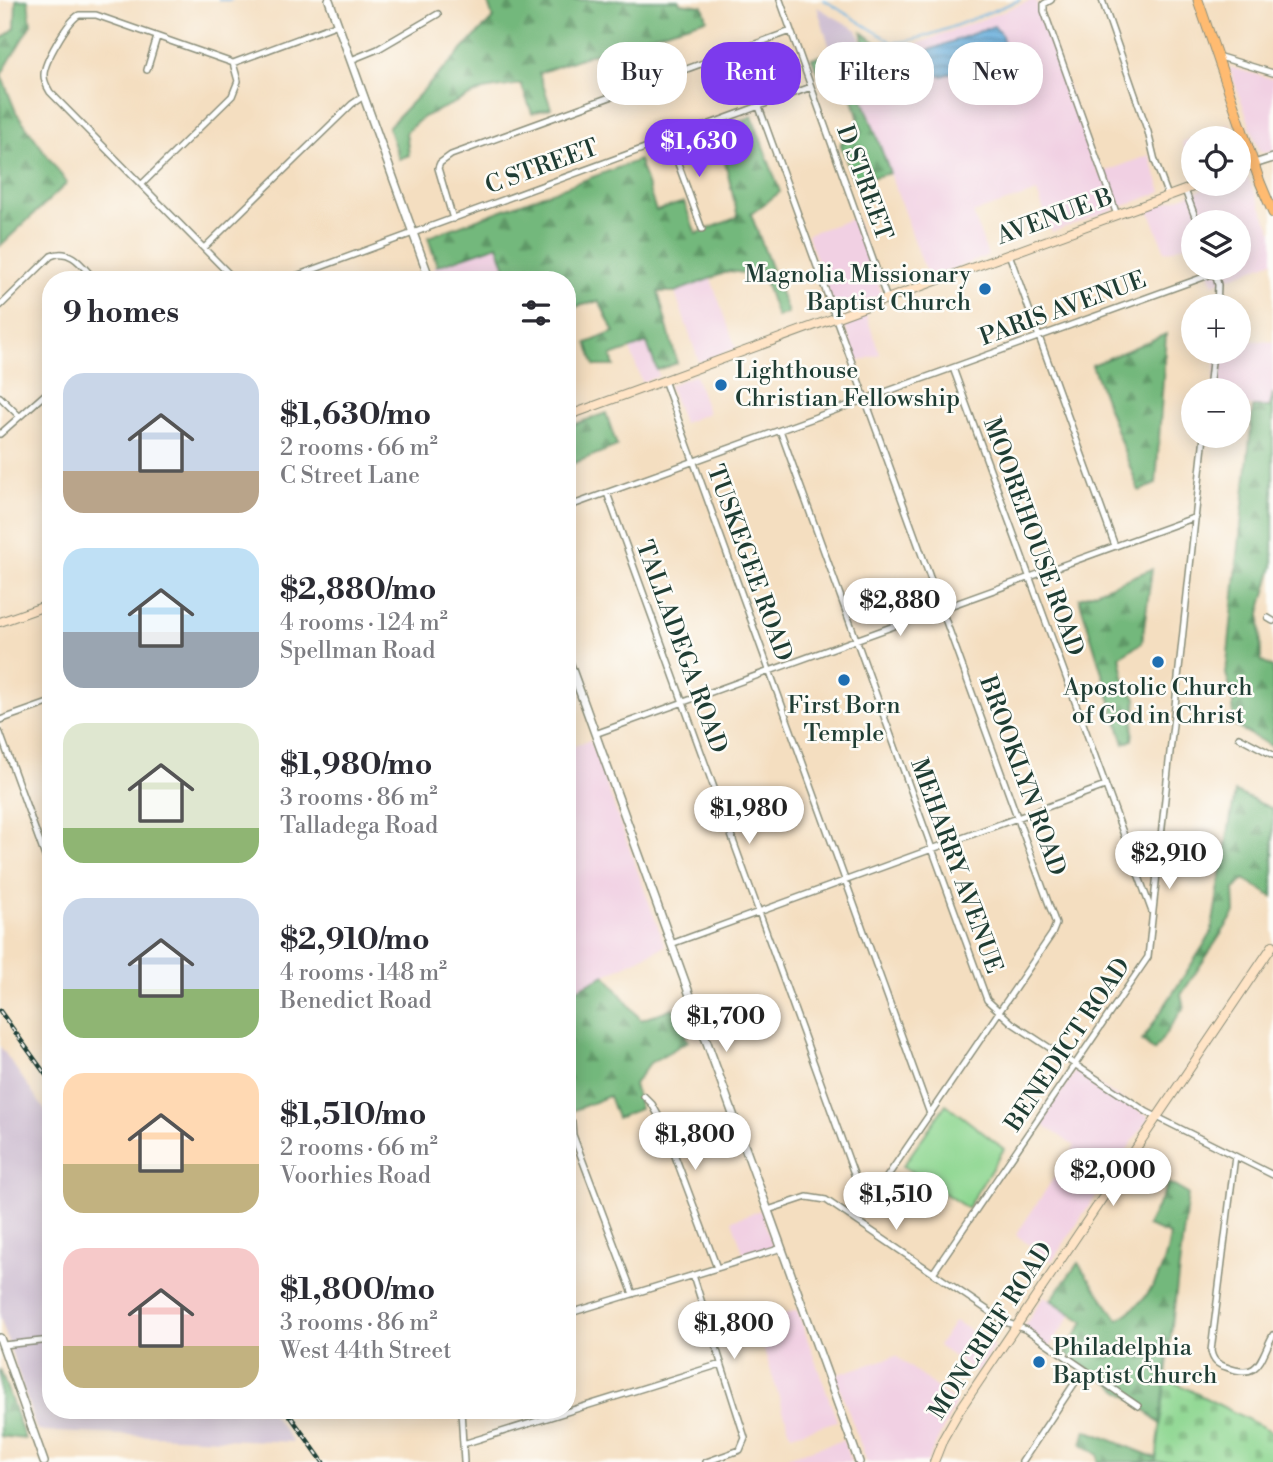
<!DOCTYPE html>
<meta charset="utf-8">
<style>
body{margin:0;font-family:"Libre Bodoni",serif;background:#f2f2f3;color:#2b2b33;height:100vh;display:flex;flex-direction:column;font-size:26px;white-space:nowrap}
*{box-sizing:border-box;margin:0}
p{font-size:23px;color:#7c7c81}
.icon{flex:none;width:38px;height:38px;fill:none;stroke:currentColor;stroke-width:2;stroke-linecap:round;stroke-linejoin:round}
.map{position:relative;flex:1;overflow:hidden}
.drawer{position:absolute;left:42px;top:271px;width:534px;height:1148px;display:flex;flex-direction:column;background:#fff;border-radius:28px;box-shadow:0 4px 18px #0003}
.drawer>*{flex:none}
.hud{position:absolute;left:597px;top:42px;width:570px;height:63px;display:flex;gap:14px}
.fabs{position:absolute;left:1181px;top:126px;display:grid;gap:14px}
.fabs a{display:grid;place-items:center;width:70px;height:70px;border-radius:50%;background:#fff;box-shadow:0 4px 18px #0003;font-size:35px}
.price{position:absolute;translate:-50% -60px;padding:0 16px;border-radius:24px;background:#fff;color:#222;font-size:23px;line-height:46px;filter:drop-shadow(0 2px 4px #0008)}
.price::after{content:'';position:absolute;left:50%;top:42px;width:21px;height:16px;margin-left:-10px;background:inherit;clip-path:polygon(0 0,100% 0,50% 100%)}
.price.on{background:#7c3aed;color:#fff}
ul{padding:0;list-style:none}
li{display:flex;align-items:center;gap:21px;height:175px;padding:0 21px}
li span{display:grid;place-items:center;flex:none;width:196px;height:140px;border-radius:21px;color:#555}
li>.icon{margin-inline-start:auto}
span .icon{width:84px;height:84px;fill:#fffc;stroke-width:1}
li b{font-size:30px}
h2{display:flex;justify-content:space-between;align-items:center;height:84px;padding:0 21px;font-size:30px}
.pill{padding:0 24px;border-radius:28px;background:#fff;box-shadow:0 4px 18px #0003;font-size:24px;line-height:63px}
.pill.on{background:#7c3aed;color:#fff}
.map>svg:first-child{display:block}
.built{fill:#f1d0e3}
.industrial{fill:#cebed1}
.forest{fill:url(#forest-firs);stroke:#497a58;stroke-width:2}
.cemetery{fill:url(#cemetery-stones);stroke:#578a63;stroke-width:2}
.green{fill:#8fd792;stroke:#578a63;stroke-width:2}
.water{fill:url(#water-rules);stroke:#44778a;stroke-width:2}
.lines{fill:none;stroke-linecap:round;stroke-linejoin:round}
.stream{stroke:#69b1e0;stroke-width:2}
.minor-casing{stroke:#8a8e7a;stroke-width:8}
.tertiary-casing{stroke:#8a8e7a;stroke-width:10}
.secondary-casing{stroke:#8a8e7a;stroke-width:10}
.primary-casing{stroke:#8a8e7a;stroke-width:11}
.minor{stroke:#fff;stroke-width:5}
.tertiary{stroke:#fff;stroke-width:7}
.secondary{stroke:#ffe4c6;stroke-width:8}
.primary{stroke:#ffbb71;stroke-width:9}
.rail-casing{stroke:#1f3d34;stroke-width:4.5}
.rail{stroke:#fdfcf7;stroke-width:2;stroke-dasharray:5;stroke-linecap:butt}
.poi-dot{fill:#1f6fb2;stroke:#fdfcf7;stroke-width:2.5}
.labels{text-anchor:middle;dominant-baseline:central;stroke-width:5;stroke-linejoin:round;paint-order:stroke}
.street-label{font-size:24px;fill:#1f3d34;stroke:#fdfcf7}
.poi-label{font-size:24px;fill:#1f3d34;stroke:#fdfcf7;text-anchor:start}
</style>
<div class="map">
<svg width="1273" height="1462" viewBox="0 0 1273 1462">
<defs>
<pattern id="forest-firs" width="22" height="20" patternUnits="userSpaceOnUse" patternTransform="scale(1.75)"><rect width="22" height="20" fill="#73b87c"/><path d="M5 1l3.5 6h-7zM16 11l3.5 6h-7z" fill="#5e9766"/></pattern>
<pattern id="cemetery-stones" width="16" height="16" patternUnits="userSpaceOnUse" patternTransform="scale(1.75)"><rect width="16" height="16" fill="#8fd792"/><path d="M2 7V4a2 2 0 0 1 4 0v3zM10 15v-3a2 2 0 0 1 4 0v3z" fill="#7bb97e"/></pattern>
<pattern id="water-rules" width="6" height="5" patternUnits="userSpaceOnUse" patternTransform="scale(1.75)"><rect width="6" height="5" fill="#69b1e0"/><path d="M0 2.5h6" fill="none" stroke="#5691b6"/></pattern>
</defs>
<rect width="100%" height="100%" fill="#fdfcf7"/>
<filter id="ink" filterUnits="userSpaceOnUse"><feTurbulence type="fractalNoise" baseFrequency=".0143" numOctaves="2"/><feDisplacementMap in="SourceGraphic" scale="14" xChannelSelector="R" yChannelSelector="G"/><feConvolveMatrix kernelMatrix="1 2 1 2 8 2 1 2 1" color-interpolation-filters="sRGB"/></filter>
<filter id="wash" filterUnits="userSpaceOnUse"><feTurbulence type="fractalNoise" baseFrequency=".00686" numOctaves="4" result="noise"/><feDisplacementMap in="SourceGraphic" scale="28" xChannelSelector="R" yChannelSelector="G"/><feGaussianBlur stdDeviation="1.57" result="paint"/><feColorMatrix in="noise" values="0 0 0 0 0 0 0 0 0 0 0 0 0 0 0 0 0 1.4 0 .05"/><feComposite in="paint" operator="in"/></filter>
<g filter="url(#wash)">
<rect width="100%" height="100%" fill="#f4dec0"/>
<path class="built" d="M1032,0h4l63,174 50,-19 13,37 -110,40 -15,-40 -64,21 15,43 -60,22 -76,-209z
M1229,67l44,12v72l-8,2 -6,-3z
M1229,124l5,14h-40l-1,39 -11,-35z
M1239,177h6l4,3 24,53v28l-60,23 -5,-16h31v-46h-45l-1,20 -28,10 -16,-43 68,-25h22z
M855,218l27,77 -46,17 -29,-78z
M498,245l12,35h-72l-4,-13z
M711,279l25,69 -37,14 -24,-70z
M865,312l15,42 -23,8 -14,-42z
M1239,340l34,2v51l-3,14 -31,-2v-15h-26l4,-38h22z
M647,343l12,33 -17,6 -12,-33z
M695,375l13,38 -25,10 -14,-38z
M590,740l75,206 -98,48v-245z
M1076,1070l73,47 -97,144 -36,-26 59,-89 -35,-23z
M761,1210l12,37 -29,8 -12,-35z
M1044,1296l28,18 -24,35 -27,-18z
M797,1310l40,111 -46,14 -35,-111z
M955,1321l39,25 -17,27 -39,-27z
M896,1356l60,47 -29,59h-60l-32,-87z
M843,1440l8,22h-67l-1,-4z"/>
<path class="industrial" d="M817,7l40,23 4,12 -30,9z
M0,1046l51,73v291l219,1 23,31 -256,-11 -37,-114z"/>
<path class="forest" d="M16,0h12l3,24 -30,51 15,37 51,71 -67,63v-206l15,-12z
M487,0h192l1,3 23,3 4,13 -87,25 -81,29 12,35 -19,5 -11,-29 -38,6 -60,27 -17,15 3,23 -10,4 -11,-32 105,-109z
M862,32l20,15 19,3 -49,19 38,104 -36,9 -14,-39 22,-11 -14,-52 -27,2 -9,-24 51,-13z
M752,116l28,76 -29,22 37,99 -11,4 -14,-41 -33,-5 -55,21h-17l19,71 -20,7 -10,-27 -36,13 3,10h-19l-8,-23 27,-11 -15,-31 -32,8v-29h-57l-12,-35 -61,21 -9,-29 211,-77 17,51 28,-9 12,32 42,-17 -20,-85z
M1166,334l-10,150 -17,7 -47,-126z
M1273,393v173l-13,47 1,48 12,7v79l-40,-22v-28l-7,-23 27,-267h17z
M606,413l11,33 -50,20v-39z
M1152,569l-10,74 -22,13 5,27 11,15 -4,42 -8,4 -45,-146z
M1235,792l38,17v88l-29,-18 -10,11 1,23 -54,82 3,12 -30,44 -12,-10 69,-107z
M605,975l36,45 32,-12 15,33 -38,22 -16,21 6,25 -23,9 -8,-22 -42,17v-119z
M1169,1183l19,11 -28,230 -21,-20 -74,-51 19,-31 -33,-22 27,-37 40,57c32,-21 47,-46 52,-85l-23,-9z
M0,1369l25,70 -25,-3z
M1086,1430l70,28v4h-58v-7l-16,-11z"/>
<path class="cemetery" d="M1166,1378l107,54v30h-117z"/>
<path class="green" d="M946,1104l58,45 -37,59 -64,-42z"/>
<path class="water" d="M994,26l8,10 3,14 -2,3 -60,23h-7l-10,-21 1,-4z"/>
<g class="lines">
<path class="stream" d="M219,0h13
M824,0l68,42c25,3 100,-32 128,-42"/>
</g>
</g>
<g filter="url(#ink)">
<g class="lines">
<defs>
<path id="minor" d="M780,0l107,299
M1051,0l-7,4v7l73,204
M1102,0l46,132 7,29 13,35
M1217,56l56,17
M351,60l27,-11 60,-35
M147,70l10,-33
M759,107l297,817 -4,10 -195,287
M669,139l33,90
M142,184l90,-88 6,-15 -5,-18
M1185,190l12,32
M453,219l-15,-51 2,-5 11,-8 340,-124
M204,248l148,-144 12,-8
M1009,254l106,292
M1214,268l4,17 -1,21
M235,280l-185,-188c-3,-5 -6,-10 -6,-16 -1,-13 24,-55 35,-61h17l137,48 105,-39
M285,280l526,-193
M0,306l51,-50c20,-9 32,11 44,24
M953,368l199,544
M664,380l266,734
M1209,390l4,-38
M0,397l19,19
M780,430l207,570 25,23 135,89 126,63
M0,434l51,-45
M607,493l259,714
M567,507l648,-234
M1268,618l5,3
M0,720l51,-18
M0,733l51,140
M595,734l601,-217
M1239,737l34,18
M671,944l434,-158
M644,1096l8,8 11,20 54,144
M572,1122l1,13 60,159
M1235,1156l-24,195c2,10 6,13 15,16 34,13 33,-6 47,-32
M768,1210l39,-13 19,3 179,122 22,8 111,76
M933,1273l215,-316 56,-521
M693,1275l52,163 -5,12 -34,12
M567,1314l215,-66
M3,1345l48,-5
M352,1410l3,4
M461,1410l3,52
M463,1444l258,-80
M1022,1462l62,-93"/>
<path id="tertiary" d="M329,0l101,280
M1254,164l19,-6
M567,656l292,806
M0,1338l44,124"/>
<path id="secondary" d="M1239,170l15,-6
M567,416l634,-232
M0,622l51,-18
M934,1462l9,-23 16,-28 314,-466"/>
<path id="primary" d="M1198,0l62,182 13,31"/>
</defs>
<use href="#minor" class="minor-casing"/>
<use href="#tertiary" class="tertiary-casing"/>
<use href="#secondary" class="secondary-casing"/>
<use href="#primary" class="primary-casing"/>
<use href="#minor" class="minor"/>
<use href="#tertiary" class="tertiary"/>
<use href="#secondary" class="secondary"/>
<use href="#primary" class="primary"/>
<defs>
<path id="rail" d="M0,1011l51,71
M286,1410l37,52"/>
</defs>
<use href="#rail" class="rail-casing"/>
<use href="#rail" class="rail"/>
</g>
</g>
<g class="poi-dot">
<circle cx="985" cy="289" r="7"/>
<circle cx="721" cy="385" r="7"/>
<circle cx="1158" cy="662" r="7"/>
<circle cx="844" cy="680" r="7"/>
<circle cx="1039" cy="1362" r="7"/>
</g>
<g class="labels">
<g class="street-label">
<text transform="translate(542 167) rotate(-20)">C STREET</text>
<text transform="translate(864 183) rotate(70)">D STREET</text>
<text transform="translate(1055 217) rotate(-20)">AVENUE B</text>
<text transform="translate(1063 309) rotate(-20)">PARIS AVENUE</text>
<text transform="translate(1033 537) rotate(70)">MOOREHOUSE ROAD</text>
<text transform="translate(749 563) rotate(70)">TUSKEGEE ROAD</text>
<text transform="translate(681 647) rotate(70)">TALLADEGA ROAD</text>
<text transform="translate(1022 776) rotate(70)">BROOKLYN ROAD</text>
<text transform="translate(956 866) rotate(70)">MEHARRY AVENUE</text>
<text transform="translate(1068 1045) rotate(-56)">BENEDICT ROAD</text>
<text transform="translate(991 1331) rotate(-57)">MONCRIEF ROAD</text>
</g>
<g class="poi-label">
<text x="971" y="275" text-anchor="end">Magnolia Missionary<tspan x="971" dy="28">Baptist Church</tspan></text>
<text x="735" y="371">Lighthouse<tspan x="735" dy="28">Christian Fellowship</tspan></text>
<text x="1158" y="688" text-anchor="middle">Apostolic Church<tspan x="1158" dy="28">of God in Christ</tspan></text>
<text x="844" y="706" text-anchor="middle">First Born<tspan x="844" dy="28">Temple</tspan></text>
<text x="1053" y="1348">Philadelphia<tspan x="1053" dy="28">Baptist Church</tspan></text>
</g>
</g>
</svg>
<div class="fabs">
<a><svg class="icon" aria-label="locate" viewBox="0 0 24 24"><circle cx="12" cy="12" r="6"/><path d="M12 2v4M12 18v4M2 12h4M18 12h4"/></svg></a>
<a><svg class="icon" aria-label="layers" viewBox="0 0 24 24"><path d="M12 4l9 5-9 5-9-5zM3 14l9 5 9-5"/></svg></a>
<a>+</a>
<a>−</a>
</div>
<b class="price on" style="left:699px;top:179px">$1,630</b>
<b class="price" style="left:900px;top:638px">$2,880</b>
<b class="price" style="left:749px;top:846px">$1,980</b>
<b class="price" style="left:1169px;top:891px">$2,910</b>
<b class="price" style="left:726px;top:1054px">$1,700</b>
<b class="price" style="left:695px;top:1172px">$1,800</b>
<b class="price" style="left:1113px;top:1208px">$2,000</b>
<b class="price" style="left:896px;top:1232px">$1,510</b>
<b class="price" style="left:734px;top:1361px">$1,800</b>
<div class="hud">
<a class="pill">Buy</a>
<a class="pill on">Rent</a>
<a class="pill">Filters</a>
<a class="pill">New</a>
</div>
<section class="drawer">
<h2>9 homes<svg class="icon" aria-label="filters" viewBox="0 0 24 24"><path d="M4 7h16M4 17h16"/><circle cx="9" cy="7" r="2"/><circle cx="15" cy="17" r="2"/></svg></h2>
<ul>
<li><span style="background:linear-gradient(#c9d6e8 70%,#b9a48a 0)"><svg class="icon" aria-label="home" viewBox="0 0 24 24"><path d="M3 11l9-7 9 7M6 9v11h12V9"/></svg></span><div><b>$1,630/mo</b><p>2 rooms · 66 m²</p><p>C Street Lane</p></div></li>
<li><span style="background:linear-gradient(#bfe0f5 60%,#9aa5b1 0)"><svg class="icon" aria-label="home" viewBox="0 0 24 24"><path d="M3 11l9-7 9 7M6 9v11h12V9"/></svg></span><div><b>$2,880/mo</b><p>4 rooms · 124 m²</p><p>Spellman Road</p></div></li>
<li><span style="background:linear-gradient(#dfe7d0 75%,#8fb573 0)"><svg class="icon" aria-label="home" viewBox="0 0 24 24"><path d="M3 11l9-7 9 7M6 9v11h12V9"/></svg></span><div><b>$1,980/mo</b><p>3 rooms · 86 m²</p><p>Talladega Road</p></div></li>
<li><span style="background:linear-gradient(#c9d6e8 65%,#8fb573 0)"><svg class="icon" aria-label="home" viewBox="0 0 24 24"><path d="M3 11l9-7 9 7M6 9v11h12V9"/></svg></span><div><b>$2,910/mo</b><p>4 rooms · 148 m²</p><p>Benedict Road</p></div></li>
<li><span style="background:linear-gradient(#ffd9b3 65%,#c2b280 0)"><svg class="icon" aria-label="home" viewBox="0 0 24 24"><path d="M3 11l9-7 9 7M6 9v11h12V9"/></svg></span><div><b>$1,510/mo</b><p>2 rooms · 66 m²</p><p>Voorhies Road</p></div></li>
<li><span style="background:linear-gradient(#f6c9c9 70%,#c2b280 0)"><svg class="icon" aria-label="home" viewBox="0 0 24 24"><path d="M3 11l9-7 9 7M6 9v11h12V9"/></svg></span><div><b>$1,800/mo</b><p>3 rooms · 86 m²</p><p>West 44th Street</p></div></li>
</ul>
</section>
</div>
